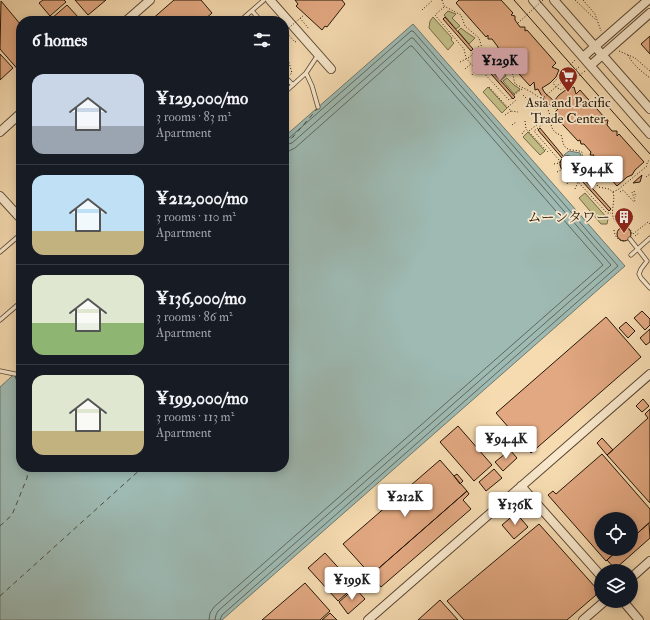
<!DOCTYPE html>
<meta charset="utf-8">
<style>
body{margin:0;font-family:"IM FELL Double Pica","Noto Serif JP",serif;background:#20242c;color:#f1f3f6;height:100vh;display:flex;flex-direction:column;font-size:15px;white-space:nowrap}
*{box-sizing:border-box;margin:0}
p{font-size:13px;color:#9ea1a6}
.icon{flex:none;width:22px;height:22px;fill:none;stroke:currentColor;stroke-width:2;stroke-linecap:round;stroke-linejoin:round}
.map{position:relative;flex:1;overflow:hidden}
.details{position:absolute;left:16px;top:16px;width:273px;height:456px;display:flex;flex-direction:column;background:#171b24;border-radius:16px;box-shadow:0 2px 10px #0003}
.details>*{flex:none}
.controls{position:absolute;left:594px;top:512px;display:grid;gap:8px}
.controls a{display:grid;place-items:center;width:44px;height:44px;border-radius:50%;background:#171b24;box-shadow:0 2px 10px #0003;font-size:20px}
.price{position:absolute;translate:-50% -34px;padding:0 9px;border-radius:4px;background:#fff;color:#222;font-size:13px;line-height:26px;filter:drop-shadow(0 1px 2px #0008)}
.price::after{content:'';position:absolute;left:50%;top:24px;width:12px;height:9px;margin-left:-6px;background:inherit;clip-path:polygon(0 0,100% 0,50% 100%)}
.price.selected{background:#c59692;color:#111}
ul{padding:0;list-style:none}
li{display:flex;align-items:center;gap:12px;height:100px;padding:0 16px}
li+li{border-top:1px solid #363941}
li span{display:grid;place-items:center;flex:none;width:112px;height:80px;border-radius:12px;color:#555}
li>.icon{margin-inline-start:auto}
span .icon{width:48px;height:48px;fill:#fffc;stroke-width:1}
li b{font-size:17px}
h2{display:flex;justify-content:space-between;align-items:center;height:48px;padding:0 16px;font-size:17px}
.map>svg:first-child{display:block}
.green{fill:#c3be87;stroke:#736a47}
.water{fill:#9ebab3;stroke:#6d786e}
.lines{fill:none;stroke-linecap:round;stroke-linejoin:round}
.shore{stroke:#60685d;stroke-width:1}
.ferry{stroke:#4e4f43;stroke-width:1;stroke-dasharray:5 4;stroke-linecap:butt}
.building{fill:#e2a881;stroke:#231607}
.service-casing{stroke:#584732;stroke-width:5}
.tertiary-casing{stroke:#584732;stroke-width:10}
.path{stroke:#231607;stroke-width:1;stroke-dasharray:1 2;stroke-linecap:butt}
.service{stroke:#f9e8cc;stroke-width:3.5}
.tertiary{stroke:#f9e8cc;stroke-width:8}
.tram{stroke:#231607;stroke-width:1}
.path-bridge{stroke:#231607;stroke-width:1;stroke-dasharray:1 2;stroke-linecap:butt}
.labels{text-anchor:middle;dominant-baseline:central;stroke-width:3.5;stroke-linejoin:round;paint-order:stroke}
.poi-label{font-size:14px;fill:#231607;stroke:#f9e8cc}
</style>
<div class="map">
<svg width="650" height="620" viewBox="0 0 650 620">
<rect width="100%" height="100%" fill="#f6dbb1"/>
<filter id="stains"><feTurbulence type="fractalNoise" baseFrequency=".005" numOctaves="4"/><feColorMatrix values="0 0 0 0 .2 0 0 0 0 .09 0 0 0 0 .02 0 0 0 .5 -.17"/></filter>
<radialGradient id="worn" r=".72"><stop offset=".6" stop-color="#630" stop-opacity="0"/><stop offset="1" stop-color="#630" stop-opacity=".3"/></radialGradient>
<path class="green" d="M448,11l8,3 -4,4 8,8 -4,3 -12,-14z
M433,17l19,21 -1,2 3,3 -6,7 -19,-22 1,-7z
M461,28l5,4 9,6 -6,6 -11,-13z
M499,62c4,4 3,9 7,14l-5,4 -10,-12z
M507,78l7,7 6,4 -6,5 -11,-13z
M488,87l19,21 -5,5 -19,-21z
M528,132l17,19 -5,4 -17,-18z
M585,193l23,26 -1,5h-6l-22,-26z"/>
<path class="water" d="M413,24l212,242 -403,354h-222v-233l21,-19v99h263v-330z
M569,151l11,2 1,3 -1,5 -4,2 -3,-6 -7,-1 -2,-1z"/>
<g class="lines">
<path class="shore" d="M209,620l1,-7 4,-6 389,-342 -191,-219h-2l-115,102 -6,3h-5
M215,620l1,-5 2,-4 393,-346 -198,-227h-2l-119,105 -8,2
M220,620l2,-5 396,-349 -205,-235h-2l-123,108 -4,1"/>
<path class="ferry" d="M284,143l9,-6 25,-29
M17,373l4,-3
M15,375l6,22
M0,526l12,-11 15,-37 1,-11
M0,596l143,-129"/>
</g>
<path class="building" d="M43,0h21l2,2 -16,14 -11,-13z
M75,0h31l-18,15z
M174,0h27l11,13 -9,8h-53z
M295,0h47l3,4 -18,23 -2,-1 -3,4 -26,-24 2,-2z
M459,0h42l12,13 -2,2 4,1v4l5,7h5v4l2,-1 29,33 -4,4 7,3 -3,7 -6,6 -8,5 3,5 9,8 5,-6 8,-6 7,-2 2,7 4,-4 25,28 -2,2h5l-1,5 5,6h5v5l2,-2 25,28 -9,8 -3,5 -5,2 -10,9 -25,-28 2,-3h-4l1,-3 -7,-8h-3l-1,-4 -2,1 -25,-27 5,-5 -7,-2v-1l-7,-6 -6,-11 -3,1 -1,-8 -4,4 -30,-33 2,-2h-4v-4l-6,-8h-4v-4l-2,2 -30,-34z
M1,1l20,24v48l-21,-24z
M67,5l12,13 -4,3h-22l-2,-2z
M445,17l28,32 -2,2 -28,-32z
M650,36v18l-9,-10z
M0,54l13,14 -13,12z
M487,65l28,32 -2,2 -28,-32z
M540,128l24,29 -2,1 -24,-28z
M560 164a8 8 0 1 1 16 0a8 8 0 1 1-16 0Z
M575,169l36,40 -2,2 -36,-40z
M642,175l-2,7 -7,1z
M617 234a7 7 0 1 1 14 0a7 7 0 1 1-14 0Z
M642,311l8,8v6l-5,5 -11,-12z
M606,317l35,40 -110,96 -35,-40z
M626,322l9,9 -7,7 -9,-10z
M650,329v13l-4,3 -6,-7z
M643,399l6,7 -7,6 -6,-6z
M650,409v94l-43,-48 41,-37 -3,-4z
M458,426l34,39 -18,16 -34,-39z
M480,437l6,7 -4,4 -6,-7z
M602,438l11,12 -6,5 -10,-12z
M510,450l7,8 -14,13 -8,-9z
M602,454l48,55v13l-19,17v-20h-30v30h18l-13,12 -58,-66 5,-4 3,3z
M440,460l27,31 -96,84 -28,-31z
M494,469l8,9 -16,13 -7,-9z
M457,474l6,7 -3,3 -6,-8z
M467,491l2,3 -6,6 8,9 -90,78 -10,-12z
M516,513l12,14 -14,12 -12,-14z
M649,523l1,15 -35,31 -8,-9 12,-11h12v-10z
M539,524l57,64v7l-29,25h-103l-17,-19z
M325,553l30,33 -17,15 -30,-33z
M362,582l5,6 -5,5 -5,-6z
M305,583l25,28 -10,9h-58z
M355,588l10,11 -17,15 -9,-12z
M440,600l18,20h-40z
M330,613l7,7h-15z"/>
<g class="lines">
<defs>
<path id="service" d="M252,11l9,10
M240,21l24,-21
M284,76l9,9
M284,93l22,-20
M318,107l-6,-21 -6,-13 12,-18
M630,239l17,22 -6,8 -2,5 2,4 9,10
M0,252l21,-18
M631,255l19,-17
M0,320l21,-18
M0,371l15,3"/>
<path id="tertiary" d="M270,0l61,69
M533,0l117,134
M554,0l96,109
M126,21l24,-21
M583,57l65,-57
M591,65l59,-52
M0,132l21,-19
M0,196l21,23
M521,486l80,90
M631,578l19,-17
M623,601l16,19
M368,620l282,-246
M583,620l22,-19"/>
</defs>
<use href="#service" class="service-casing"/>
<use href="#tertiary" class="tertiary-casing"/>
<path class="path" d="M442,0l2,6 17,9 4,11 14,12 4,14 3,3 11,3 8,7 8,10 2,9c12,6 24,10 31,22 8,11 0,25 15,29 2,4 1,7 3,10 3,7 12,4 18,7l1,14 10,9 5,12 11,2 4,3c3,11 -4,20 2,29 5,7 15,2 17,13
M575,0l21,20
M583,0l12,14 6,17
M444,7l-9,8 29,34 2,9 5,6 5,5 5,1 28,30 3,-2
M422,10l11,-10
M300,18l9,11
M285,31l10,11 2,-1
M619,51l16,7 15,13
M628,55c5,10 13,16 22,23
M575,60l-22,23 3,4 5,3 24,-19
M460,62l10,-5 9,-11
M465,69l6,-5
M472,75l4,-6 14,-12
M489,87l22,24 7,1
M514,95l8,-6
M523,95l5,5
M542,99l38,-33
M508,107l8,-7
M538,113l8,8
M505,115l6,-4
M550,119l-16,12 25,29 2,9 17,13 29,31h4
M525,121l1,8 22,23
M512,125l4,-3
M529,131l15,-12
M522,134l3,-4
M554,164l5,-1
M557,172l4,-2
M646,177l4,-3
M562,178l4,-4
M567,184l5,-7
M575,189l3,-7
M634,191l2,6
M613,192l6,-3 28,-23v-4l3,-2
M620,192l3,-2 11,12 1,-1 -3,-9
M614,230c1,7 4,11 11,11
M633,234l15,-12 2,2
M635,236l4,-3"/>
<use href="#service" class="service"/>
<use href="#tertiary" class="tertiary"/>
<path class="tram" d="M514,0l136,154"/>
<path class="path-bridge" d="M518,23l25,-23
M284,32l20,-17
M284,45l8,28 -8,6"/>
</g>
<defs>
<symbol id="supermarket-pin" viewBox="-11 -11 22 30"><path d="M0 17L-7.5 6A9.5 9.5 0 1 1 7.5 6Z" fill="#8f2418" stroke="#f9e8cc"/><path d="M-6-5.5h2.5l.6 2H6L4.5 2H-2.5L-4.4-4H-6ZM-1.5 3.2a1.3 1.3 0 1 0 .1 0ZM3 3.2a1.3 1.3 0 1 0 .1 0Z" fill="#fff"/></symbol>
<symbol id="building-pin" viewBox="-11 -11 22 30"><path d="M0 17L-7.5 6A9.5 9.5 0 1 1 7.5 6Z" fill="#8f2418" stroke="#f9e8cc"/><path d="M-4-6H4V6H1V3H-1V6H-4ZM-2.5-4.3h1.7v1.8h-1.7ZM.8-4.3h1.7v1.8H.8ZM-2.5-1h1.7V.8h-1.7ZM.8-1h1.7V.8H.8Z" fill="#fff"/></symbol>
</defs>
<g fill-rule="evenodd">
<use href="#supermarket-pin" x="557" y="65" width="22" height="30"/>
<use href="#building-pin" x="613" y="206" width="22" height="30"/>
</g>
<g class="labels">
<g class="poi-label">
<text x="568" y="102">Asia and Pacific<tspan x="568" dy="16">Trade Center</tspan></text>
<text x="610" y="217" text-anchor="end">ムーンタワー</text>
</g>
</g>
<rect width="100%" height="100%" filter="url(#stains)"/>
<rect width="100%" height="100%" fill="url(#worn)"/>
</svg>
<div class="controls">
<a><svg class="icon" aria-label="locate" viewBox="0 0 24 24"><circle cx="12" cy="12" r="6"/><path d="M12 2v4M12 18v4M2 12h4M18 12h4"/></svg></a>
<a><svg class="icon" aria-label="layers" viewBox="0 0 24 24"><path d="M12 4l9 5-9 5-9-5zM3 14l9 5 9-5"/></svg></a>
</div>
<b class="price selected" style="left:500px;top:82px">¥129K</b>
<b class="price" style="left:592px;top:190px">¥94.4K</b>
<b class="price" style="left:506px;top:460px">¥94.4K</b>
<b class="price" style="left:405px;top:518px">¥212K</b>
<b class="price" style="left:515px;top:526px">¥136K</b>
<b class="price" style="left:352px;top:601px">¥199K</b>
<section class="details">
<h2>6 homes<svg class="icon" aria-label="filters" viewBox="0 0 24 24"><path d="M4 7h16M4 17h16"/><circle cx="9" cy="7" r="2"/><circle cx="15" cy="17" r="2"/></svg></h2>
<ul>
<li><span style="background:linear-gradient(#c9d6e8 65%,#9aa5b1 0)"><svg class="icon" aria-label="home" viewBox="0 0 24 24"><path d="M3 11l9-7 9 7M6 9v11h12V9"/></svg></span><div><b>¥129,000/mo</b><p>3 rooms · 83 m²</p><p>Apartment</p></div></li>
<li><span style="background:linear-gradient(#bfe0f5 70%,#c2b280 0)"><svg class="icon" aria-label="home" viewBox="0 0 24 24"><path d="M3 11l9-7 9 7M6 9v11h12V9"/></svg></span><div><b>¥212,000/mo</b><p>3 rooms · 110 m²</p><p>Apartment</p></div></li>
<li><span style="background:linear-gradient(#dfe7d0 60%,#8fb573 0)"><svg class="icon" aria-label="home" viewBox="0 0 24 24"><path d="M3 11l9-7 9 7M6 9v11h12V9"/></svg></span><div><b>¥136,000/mo</b><p>3 rooms · 86 m²</p><p>Apartment</p></div></li>
<li><span style="background:linear-gradient(#dfe7d0 70%,#c2b280 0)"><svg class="icon" aria-label="home" viewBox="0 0 24 24"><path d="M3 11l9-7 9 7M6 9v11h12V9"/></svg></span><div><b>¥199,000/mo</b><p>3 rooms · 113 m²</p><p>Apartment</p></div></li>
</ul>
</section>
</div>
